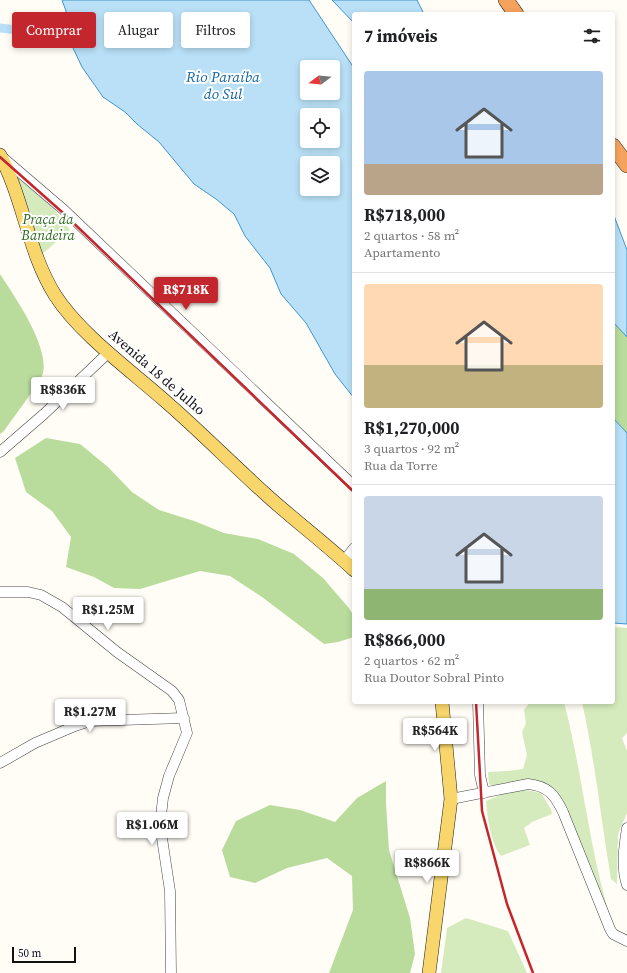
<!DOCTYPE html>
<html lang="pt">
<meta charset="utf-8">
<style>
body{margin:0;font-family:"Source Serif 4",serif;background:#f2f2f2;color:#202124;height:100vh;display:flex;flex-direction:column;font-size:15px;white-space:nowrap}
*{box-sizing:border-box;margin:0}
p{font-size:13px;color:#757577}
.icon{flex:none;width:22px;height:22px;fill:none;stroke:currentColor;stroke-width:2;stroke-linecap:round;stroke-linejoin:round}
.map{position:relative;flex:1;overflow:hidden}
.panel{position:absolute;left:352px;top:12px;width:263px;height:692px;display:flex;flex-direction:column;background:#fff;border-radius:4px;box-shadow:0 2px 6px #0003}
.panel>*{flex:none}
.hud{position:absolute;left:12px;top:12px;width:280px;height:36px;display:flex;gap:8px}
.needle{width:26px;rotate:254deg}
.controls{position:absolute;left:300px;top:60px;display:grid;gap:8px}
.controls a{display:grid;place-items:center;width:40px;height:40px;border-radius:4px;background:#fff;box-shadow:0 2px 6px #0003;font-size:20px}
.scale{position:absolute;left:12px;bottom:10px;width:64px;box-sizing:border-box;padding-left:4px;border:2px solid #111;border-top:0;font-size:11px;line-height:14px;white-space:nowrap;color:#111;-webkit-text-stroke:3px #fff;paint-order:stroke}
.price{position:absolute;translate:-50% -34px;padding:0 9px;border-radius:4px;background:#fff;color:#222;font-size:13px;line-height:26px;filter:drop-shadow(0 1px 2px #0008)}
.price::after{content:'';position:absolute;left:50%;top:24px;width:12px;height:9px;margin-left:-6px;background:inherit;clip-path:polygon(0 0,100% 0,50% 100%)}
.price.current{background:#c4262e;color:#fff}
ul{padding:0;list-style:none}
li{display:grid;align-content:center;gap:8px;height:212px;padding:0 12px}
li+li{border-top:1px solid #e0e0e0}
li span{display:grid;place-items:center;height:124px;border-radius:4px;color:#555}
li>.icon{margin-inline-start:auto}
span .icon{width:72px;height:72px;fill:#fffc;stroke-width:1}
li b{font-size:17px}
h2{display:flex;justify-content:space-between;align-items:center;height:48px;padding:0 12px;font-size:17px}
.pill{padding:0 14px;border-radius:4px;background:#fff;box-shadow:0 2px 6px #0003;font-size:14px;line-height:36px}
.pill.current{background:#c4262e;color:#fff}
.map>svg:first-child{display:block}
.green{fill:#d5ebbd}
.forest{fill:#b9dc9c}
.water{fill:#b9e0f7;stroke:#3f96cf;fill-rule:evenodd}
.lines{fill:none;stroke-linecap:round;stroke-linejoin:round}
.canal{stroke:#b9e0f7;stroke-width:9}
.minor-casing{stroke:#444;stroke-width:11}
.major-casing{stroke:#222;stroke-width:14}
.highway-casing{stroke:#222;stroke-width:16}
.minor{stroke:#fff;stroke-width:10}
.major{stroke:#f9d66b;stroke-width:13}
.highway{stroke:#f5a25d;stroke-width:15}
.rail{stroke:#c4262e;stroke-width:2.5}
.labels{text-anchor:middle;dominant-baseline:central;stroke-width:4;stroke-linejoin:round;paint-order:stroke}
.park-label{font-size:14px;font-style:italic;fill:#2f6b1f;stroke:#fff}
.street-label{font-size:14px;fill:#111;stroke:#fff}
.water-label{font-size:15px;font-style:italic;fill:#1768a6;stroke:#fff}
</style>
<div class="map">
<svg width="627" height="973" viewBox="0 0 627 973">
<rect width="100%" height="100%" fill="#fffdf5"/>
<path class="green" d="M16,174l38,35 16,21 -30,26z
M613,627l14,1v105l-5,5 5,13v62l-9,21 -1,50 -6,-5c-10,-59 -16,-119 -29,-177h31z
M530,702h34c19,73 25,149 48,221l-66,-138 -10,-5 -41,6 -6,-2 -1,-12 19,-1 16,-2 4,-14 -5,-23 4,-9 -2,-13z
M526,790l15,3 10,16 1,5 -20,8 -8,6 6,17 -29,11c-10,-12 -14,-40 -15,-55l19,-8z
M466,918l42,13 19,42h-86l6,-45z"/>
<path class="forest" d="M0,274c15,23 49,72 43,99 -1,7 -33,49 -39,58l-4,3z
M613,312l14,16v109l-14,-10z
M46,438l34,6 28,23 24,25 27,18 35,11 30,12 34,6 36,15 29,24 25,29 6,9v21l-16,5 -14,2 -62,-47 -32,-21 -30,-5 -60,18 -26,-1 -20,-11 -28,-10 5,-30 -19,-26 -26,-19 -11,-34z
M386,781v22l3,47 21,68 5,36 -5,19h-81l24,-63 -1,-34 -25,-18 -40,10 -32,15 -25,-6 -8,-27 14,-29 34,-16 30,5 35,12 22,-24z"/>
<path class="water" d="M62,0h247l45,68v330l-19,-24 -29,-51 -25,-29 -11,-26 -25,-32 -11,-22 -18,-15 -22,-15 -35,-42 -22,-18 -12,-12 -22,-15 -21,-30 -9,-19 -6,-17 -1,-20zM307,67h26v26h-26zM307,115h26v26h-26zM307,163h26v26h-26z
M332,0h85l7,14h-70v9z
M613,213l14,37v87l-14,-15z
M613,418l14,15v191l-14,-1z"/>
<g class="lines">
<path class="canal" d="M0,28l18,2 19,-1 33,12"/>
<defs>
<path id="minor" d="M2,157l62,53 290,276
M0,452l44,-38 65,-62
M344,561l10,-13
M0,592h28l13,3 21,12 55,45 55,39 7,9 8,33 -18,43 -6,22 -3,27 10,66 1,82
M478,702l2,73 4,18
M0,763l35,-20 40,-17 15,-5 94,-3
M451,799l77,-15c20,2 27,11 35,28l47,117 3,5 14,7
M627,828c-3,19 -6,39 0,57"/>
<path id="major" d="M0,155c24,45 28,97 55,140 24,38 75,75 109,105 37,32 71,67 107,99 27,24 56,46 83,71
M429,973l22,-174 -9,-97"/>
<path id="highway" d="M506,0l10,14
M613,146l14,19"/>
</defs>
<use href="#minor" class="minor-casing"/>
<use href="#major" class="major-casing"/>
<use href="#highway" class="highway-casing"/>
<use href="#minor" class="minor"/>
<use href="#major" class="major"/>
<use href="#highway" class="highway"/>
<path class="rail" d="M0,157l62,55 292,280
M476,702l6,109 25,93 26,69"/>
</g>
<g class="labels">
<g class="park-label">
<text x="48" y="219">Praça da<tspan x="48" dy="16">Bandeira</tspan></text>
</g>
<g class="street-label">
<text transform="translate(157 372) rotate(41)">Avenida 18 de Julho</text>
</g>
<g class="water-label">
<text x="223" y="76">Rio Paraíba<tspan x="223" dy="17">do Sul</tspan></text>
</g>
</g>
</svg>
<div class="controls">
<a><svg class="needle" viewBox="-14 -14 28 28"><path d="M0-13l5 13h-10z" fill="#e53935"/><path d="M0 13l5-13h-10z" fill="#757577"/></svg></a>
<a><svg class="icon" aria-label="locate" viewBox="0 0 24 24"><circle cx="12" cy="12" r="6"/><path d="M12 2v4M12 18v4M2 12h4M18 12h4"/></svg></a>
<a><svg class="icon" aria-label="layers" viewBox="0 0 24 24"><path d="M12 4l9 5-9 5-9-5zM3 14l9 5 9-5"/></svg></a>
</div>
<div class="scale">50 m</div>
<b class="price current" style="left:186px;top:311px">R$718K</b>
<b class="price" style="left:63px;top:411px">R$836K</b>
<b class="price" style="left:108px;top:631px">R$1.25M</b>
<b class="price" style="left:90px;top:733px">R$1.27M</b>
<b class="price" style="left:435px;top:752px">R$564K</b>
<b class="price" style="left:152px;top:846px">R$1.06M</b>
<b class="price" style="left:427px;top:884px">R$866K</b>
<div class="hud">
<a class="pill current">Comprar</a>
<a class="pill">Alugar</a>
<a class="pill">Filtros</a>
</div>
<section class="panel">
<h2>7 imóveis<svg class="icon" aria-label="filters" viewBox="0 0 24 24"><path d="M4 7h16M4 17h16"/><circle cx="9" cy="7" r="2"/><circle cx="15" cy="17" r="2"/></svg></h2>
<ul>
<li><span style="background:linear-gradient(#a9c7e8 75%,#b9a48a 0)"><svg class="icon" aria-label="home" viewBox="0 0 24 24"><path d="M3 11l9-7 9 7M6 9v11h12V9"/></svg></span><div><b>R$718,000</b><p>2 quartos · 58 m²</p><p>Apartamento</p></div></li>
<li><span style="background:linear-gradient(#ffd9b3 65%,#c2b280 0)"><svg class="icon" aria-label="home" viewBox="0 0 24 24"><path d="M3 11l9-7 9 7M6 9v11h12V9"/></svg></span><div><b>R$1,270,000</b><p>3 quartos · 92 m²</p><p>Rua da Torre</p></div></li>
<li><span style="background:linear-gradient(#c9d6e8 75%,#8fb573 0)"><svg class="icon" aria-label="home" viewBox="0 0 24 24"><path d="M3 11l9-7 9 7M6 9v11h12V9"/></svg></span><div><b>R$866,000</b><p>2 quartos · 62 m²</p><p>Rua Doutor Sobral Pinto</p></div></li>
</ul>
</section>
</div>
